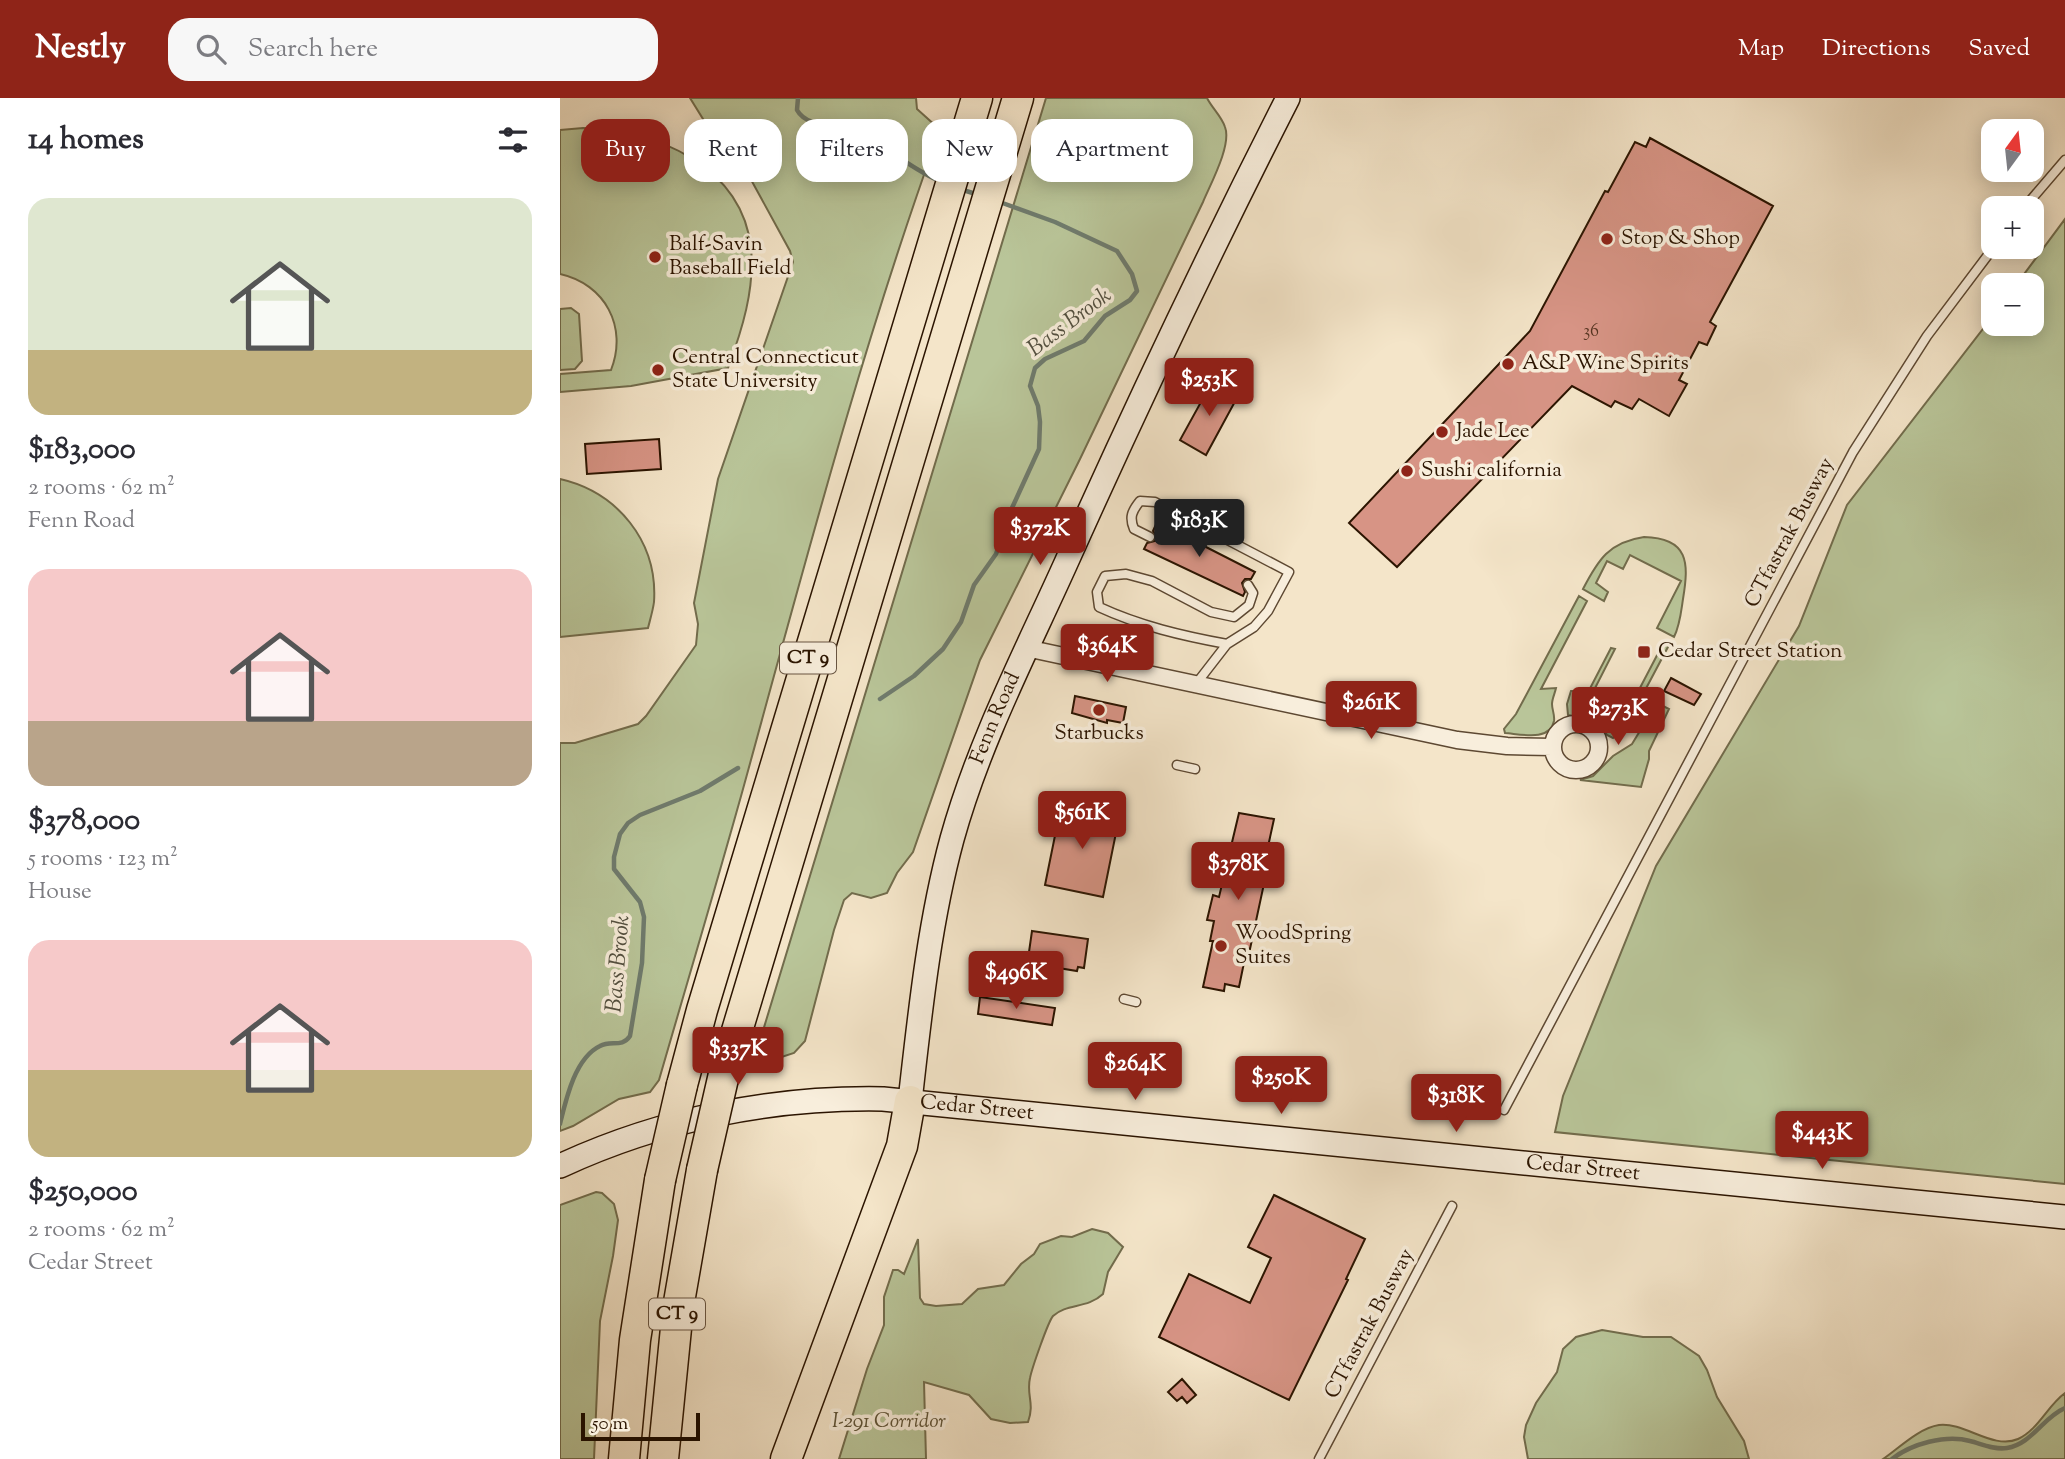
<!DOCTYPE html>
<meta charset="utf-8">
<style>
body{margin:0;font-family:"Sorts Mill Goudy",serif;background:#f7f7f7;color:#2b2b33;height:100vh;display:flex;flex-direction:column;font-size:26px;white-space:nowrap}
*{box-sizing:border-box;margin:0}
p{font-size:23px;color:#7c7c81}
.icon{flex:none;width:38px;height:38px;fill:none;stroke:currentColor;stroke-width:2;stroke-linecap:round;stroke-linejoin:round}
.map{position:relative;flex:1;overflow:hidden}
.sheet{display:flex;flex-direction:column;background:#fff;width:560px}
.sheet>*{flex:none}
.hud{position:absolute;left:21px;top:21px;width:665px;height:63px;display:flex;gap:14px}
.needle{width:46px;rotate:15deg}
.tools{position:absolute;left:1421px;top:21px;display:grid;gap:14px}
.tools a{display:grid;place-items:center;width:63px;height:63px;border-radius:14px;background:#fff;box-shadow:0 4px 18px #0003;font-size:35px}
.scale{position:absolute;left:21px;bottom:18px;width:119px;box-sizing:border-box;padding-left:7px;border:4px solid #2b1400;border-top:0;font-size:19px;line-height:24px;white-space:nowrap;color:#2b1400;-webkit-text-stroke:5px #f8eedc;paint-order:stroke}
.price{position:absolute;translate:-50% -60px;padding:0 16px;border-radius:7px;background:#8f2418;color:#fff;font-size:23px;line-height:46px;filter:drop-shadow(0 2px 4px #0008)}
.price::after{content:'';position:absolute;left:50%;top:42px;width:21px;height:16px;margin-left:-10px;background:inherit;clip-path:polygon(0 0,100% 0,50% 100%)}
.price.current{background:#222;color:#fff}
ul{padding:0;list-style:none}
li{display:grid;align-content:center;gap:14px;height:371px;padding:0 28px}
li span{display:grid;place-items:center;height:217px;border-radius:21px;color:#555}
li>.icon{margin-inline-start:auto}
span .icon{width:126px;height:126px;fill:#fffc;stroke-width:1}
li b{font-size:30px}
h2{display:flex;justify-content:space-between;align-items:center;height:84px;padding:0 28px;font-size:30px}
.pill{padding:0 24px;border-radius:21px;background:#fff;box-shadow:0 4px 18px #0003;font-size:24px;line-height:63px}
.pill.current{background:#8f2418;color:#fff}
header{display:flex;align-items:center;gap:42px;box-sizing:border-box;height:98px;padding:0 35px;background:#8f2418;color:#fff}
header strong{font-size:33px}
nav{display:flex;gap:38px;margin-inline-start:auto;font-size:24px}
.search{width:490px;height:63px;background:#f7f7f7;display:flex;align-items:center;gap:18px;box-sizing:border-box;padding:0 24px;border-radius:21px;color:#7c7c81;font-size:26px}
main{display:flex;flex:1;min-height:0}
.map>svg:first-child{display:block}
.green{fill:#b9c599;stroke:#726c4c;stroke-width:2}
.lines{fill:none;stroke-linecap:round;stroke-linejoin:round}
.stream{stroke:#6f7b6d;stroke-width:4.5}
.building{fill:#d79485;stroke:#2b1400;stroke-width:2}
.service-casing{stroke:#5d4832;stroke-width:11}
.minor-casing{stroke:#5d4832;stroke-width:19}
.secondary-casing{stroke:#2b1400;stroke-width:26}
.motorway-casing{stroke:#2b1400;stroke-width:33}
.service{stroke:#f8eedc;stroke-width:8}
.minor{stroke:#f8eedc;stroke-width:16}
.secondary{stroke:#f8eedc;stroke-width:23}
.motorway{stroke:#f4e5c9;stroke-width:30}
.motorway-bridge-casing{stroke:#2b1400;stroke-width:33;stroke-linecap:butt}
.motorway-bridge{stroke:#f4e5c9;stroke-width:30}
.poi-dot{fill:#8f2418;stroke:#f8eedc;stroke-width:2.5}
.labels{text-anchor:middle;dominant-baseline:central;stroke-width:7;stroke-linejoin:round;paint-order:stroke}
.number-label{font-size:18px;fill:#563421}
.shield{fill:#f8eedc;stroke:#685542;stroke-width:2}
.shield-label{font-size:19px;font-weight:bold;fill:#2b1400}
.poi-label{font-size:21px;fill:#2b1400;stroke:#f8eedc;text-anchor:start}
.street-label{font-size:21px;fill:#2b1400;stroke:#f8eedc}
.park-label{font-size:21px;font-style:italic;fill:#5d5236;stroke:#f8eedc}
.water-label{font-size:23px;font-style:italic;fill:#535040;stroke:#f8eedc}
</style>
<header>
<strong>Nestly</strong>
<div class="search"><svg class="icon" aria-label="search" viewBox="0 0 24 24"><circle cx="10" cy="10" r="6"/><path d="M15 15l6 6"/></svg>Search here</div>
<nav><a>Map</a><a>Directions</a><a>Saved</a></nav>
</header>
<main>
<section class="sheet">
<h2>14 homes<svg class="icon" aria-label="filters" viewBox="0 0 24 24"><path d="M4 7h16M4 17h16"/><circle cx="9" cy="7" r="2"/><circle cx="15" cy="17" r="2"/></svg></h2>
<ul>
<li><span style="background:linear-gradient(#dfe7d0 70%,#c2b280 0)"><svg class="icon" aria-label="home" viewBox="0 0 24 24"><path d="M3 11l9-7 9 7M6 9v11h12V9"/></svg></span><div><b>$183,000</b><p>2 rooms · 62 m²</p><p>Fenn Road</p></div></li>
<li><span style="background:linear-gradient(#f6c9c9 70%,#b9a48a 0)"><svg class="icon" aria-label="home" viewBox="0 0 24 24"><path d="M3 11l9-7 9 7M6 9v11h12V9"/></svg></span><div><b>$378,000</b><p>5 rooms · 123 m²</p><p>House</p></div></li>
<li><span style="background:linear-gradient(#f6c9c9 60%,#c2b280 0)"><svg class="icon" aria-label="home" viewBox="0 0 24 24"><path d="M3 11l9-7 9 7M6 9v11h12V9"/></svg></span><div><b>$250,000</b><p>2 rooms · 62 m²</p><p>Cedar Street</p></div></li>
</ul>
</section>
<div class="map">
<svg width="1505" height="1361" viewBox="0 0 1505 1361">
<rect width="100%" height="100%" fill="#f4e5c9"/>
<filter id="stains"><feTurbulence type="fractalNoise" baseFrequency=".00286" numOctaves="4"/><feColorMatrix values="0 0 0 0 .2 0 0 0 0 .09 0 0 0 0 .02 0 0 0 .5 -.17"/></filter>
<radialGradient id="worn" r=".72"><stop offset=".6" stop-color="#630" stop-opacity="0"/><stop offset="1" stop-color="#630" stop-opacity=".3"/></radialGradient>
<path class="green" d="M130,0h226l1,11 20,18v11c-77,214 -134,433 -194,651 -27,97 -56,194 -84,291l-9,12 -31,7 -46,27 -13,5v-388h15l63,-19 8,-8 50,-71 2,-21 -4,-21 24,-124 75,-217 -3,-11 -47,-86 -30,-30z
M486,0h161c5,10 15,19 18,29 7,18 -15,58 -22,75l-123,257 -100,201 -67,192 -16,21 -10,20 -16,5 -19,-5 -8,7 -10,30 -29,111 -11,12 -37,12 -2,-8z
M23,30c72,1 159,38 168,120 4,41 -9,82 -23,120l-97,18 -71,6v-18l51,-4c17,-43 -6,-86 -51,-96v-144z
M1505,121v965l-510,-52 8,-36 93,-230 143,-240 48,-121 146,-189v8h39v-39h-16z
M11,210l8,6 3,47 -7,8 -15,1v-61z
M0,381c57,13 98,62 94,123 -1,8 -4,18 -6,26l-88,9z
M1084,439c45,1 45,26 39,62 -2,13 -3,26 -9,38l-17,-9 24,-47 -51,-26 -7,14 -16,-8 -11,22 12,9 -4,9 -21,-12c15,-29 26,-47 61,-52z
M1019,498l8,5 -46,88 15,-1c-1,5 -4,11 -4,16 0,6 3,11 2,17 -4,21 -34,13 -49,12l-1,-4 12,-15z
M1104,544l5,3 -44,83 -12,10 -6,-3 -3,-5 12,-22 9,-3 5,2z
M1051,550l4,1 -23,45 7,15 -6,12 -25,-6 -1,-11 4,-13h3l9,11z
M1097,605l12,6 -20,42v8l-8,28 -61,-7 13,-4 20,-20 19,-12z
M36,1094l6,1 12,11 4,16 -5,36 -13,65 -6,138h-34v-254z
M532,1131l16,4 15,14 -15,25 -5,22c-16,15 -36,9 -50,22 -5,6 -21,52 -23,62 -4,17 5,25 -2,44l-18,1 -19,-4 -22,-24 -45,-13 2,77h-87l28,-90 17,-44v-28l9,-27h5l6,4 14,-35 2,59 4,6 12,2 26,-2 16,-15 26,-4 17,-21 13,-10 6,-10 21,-8 11,1z
M1042,1232l41,7h28l28,19 8,14 10,27 27,44 5,18h-221l-4,-22 2,-12 10,-22 21,-31 6,-23 13,-12z
M1505,1295v66h-182c16,-11 36,-31 56,-34 26,-3 54,25 79,14 20,-9 30,-34 47,-46z"/>
<g class="lines">
<path class="stream" d="M238,0l-1,12c9,17 38,15 55,21 33,12 57,38 90,51
M400,91l19,6
M320,601l34,-23 29,-27 18,-27 13,-37 22,-31 16,-46 27,-59 1,-27 -2,-16 -8,-20 5,-18 10,-9 39,-18 21,-25 25,-16 7,-9 -5,-17 -15,-23 -62,-29 -58,-21
M0,1026c6,-25 15,-66 40,-78 11,-6 22,2 30,-10l12,-73 2,-46 -4,-15 -26,-33v-12l6,-23 8,-11 12,-8 60,-24 38,-23
M1332,1361c19,-15 54,-25 78,-18 12,3 24,9 37,7 25,-4 36,-31 58,-40"/>
</g>
<path class="building" d="M1090,40l123,68 -63,116 6,4 -9,19 -8,-3 -20,38 8,4 -18,32 -30,-17 -7,10 -17,-8 -4,6 -39,-21 -175,181 -48,-44 181,-192 75,-140 3,1 27,-50 11,5z
M652,284l26,14 -32,59 -26,-15z
M99,341l2,30 -74,5 -2,-30z
M597,424l98,50 -4,7h-6l-3,4 3,9 -2,4 -99,-47 3,-6 8,-2 1,-5 -3,-5z
M1111,580l30,16 -7,11 -30,-14z
M515,598l51,11 -3,16 -16,-3v3l-35,-10z
M501,708l22,5 1,-2 31,6v2l4,1 -16,79 -58,-12z
M679,715l35,6 -10,46h4l-18,84 -3,-1 -8,39 -14,-3 -1,7 -21,-4 10,-46h-3l4,-20 -7,-1 6,-25 6,2z
M472,833l56,8 -4,29 -6,-1 -1,4 -43,-7 1,-4 -7,-1z
M420,899l75,11 -3,17 -74,-11z
M714,1097l91,44 -19,40 2,1 -59,120 -130,-63 30,-63 61,29 21,-45 -23,-11z
M622,1281l14,16 -9,8 -5,-6 -5,4 -9,-9z"/>
<g class="lines">
<defs>
<path id="service" d="M1464,110l41,-48
M590,439l-16,-8c-5,-12 -2,-18 6,-28l15,1 134,70 -21,39 -14,16 -27,17 -31,40
M667,546c-44,-8 -87,-18 -128,-37l-2,-15 8,-16 21,-2 26,7 59,31 23,5 15,-12 4,-12 -5,-8
M617,667l18,4
M564,901l12,3
M944,1012l349,-658 74,-116 67,-89
M759,1361l133,-253"/>
<path id="minor" d="M466,550l431,92 50,6 45,1
M993 649a23 23 0 1 1 46 0a23 23 0 1 1-46 0Z"/>
<g id="secondary">
<path id="s1" d="M350,1003c10,-88 19,-177 42,-262 27,-97 73,-185 114,-276 70,-156 144,-312 222,-465"/>
<path id="s2" d="M0,1068c101,-47 212,-69 323,-67l1182,118"/>
</g>
<path id="motorway" d="M164,976l294,-976
M122,987l20,-75 275,-912
M64,1361l11,-119 25,-160
M103,1361l15,-151 24,-138
M226,1361l116,-313 8,-45"/>
</defs>
<use href="#service" class="service-casing"/>
<use href="#minor" class="minor-casing"/>
<use href="#secondary" class="secondary-casing"/>
<use href="#motorway" class="motorway-casing"/>
<use href="#service" class="service"/>
<use href="#minor" class="minor"/>
<use href="#secondary" class="secondary"/>
<use href="#motorway" class="motorway"/>
<defs>
<path id="motorway-bridge" d="M142,1072l22,-96
M100,1082l22,-95"/>
</defs>
<use href="#motorway-bridge" class="motorway-bridge-casing"/>
<use href="#motorway-bridge" class="motorway-bridge"/>
</g>
<g class="poi-dot">
<circle cx="1047" cy="141" r="7"/>
<circle cx="95" cy="159" r="7"/>
<circle cx="948" cy="266" r="7"/>
<circle cx="98" cy="272" r="7"/>
<circle cx="882" cy="334" r="7"/>
<circle cx="847" cy="373" r="7"/>
<rect x="1077" y="547" width="14" height="14" rx="3.5"/>
<circle cx="539" cy="612" r="7"/>
<circle cx="661" cy="848" r="7"/>
</g>
<g class="labels">
<g class="number-label">
<text x="1031" y="234">36</text>
</g>
<g class="shield">
<rect x="220" y="544.5" width="56" height="31" rx="5"/>
<rect x="89" y="1200.5" width="56" height="31" rx="5"/>
</g>
<g class="shield-label">
<text x="248" y="560">CT 9</text>
<text x="117" y="1216">CT 9</text>
</g>
<g class="poi-label">
<text x="1061" y="141">Stop &amp; Shop</text>
<text x="109" y="147">Balf-Savin<tspan x="109" dy="24">Baseball Field</tspan></text>
<text x="112" y="260">Central Connecticut<tspan x="112" dy="24">State University</tspan></text>
<text x="962" y="266">A&amp;P Wine Spirits</text>
<text x="896" y="334">Jade Lee</text>
<text x="861" y="373">Sushi california</text>
<text x="1098" y="554">Cedar Street Station</text>
<text x="539" y="636" text-anchor="middle">Starbucks</text>
<text x="675" y="836">WoodSpring<tspan x="675" dy="24">Suites</tspan></text>
</g>
<g class="street-label">
<text transform="translate(1230 435) rotate(-62)">CTfastrak Busway</text>
<text stroke="none"><textPath href="#s1" startOffset="394">Fenn Road</textPath></text>
<text stroke="none"><textPath href="#s2" startOffset="427">Cedar Street</textPath></text>
<text stroke="none"><textPath href="#s2" startOffset="1036">Cedar Street</textPath></text>
<text transform="translate(810 1226) rotate(-62)">CTfastrak Busway</text>
</g>
<g class="park-label">
<text x="329" y="1324">I-291 Corridor</text>
</g>
<g class="water-label">
<text transform="translate(510 225) rotate(-37)">Bass Brook</text>
<text transform="translate(59 866) rotate(-85)">Bass Brook</text>
</g>
</g>
<rect width="100%" height="100%" filter="url(#stains)"/>
<rect width="100%" height="100%" fill="url(#worn)"/>
</svg>
<div class="tools">
<a><svg class="needle" viewBox="-14 -14 28 28"><path d="M0-13l5 13h-10z" fill="#e53935"/><path d="M0 13l5-13h-10z" fill="#7c7c81"/></svg></a>
<a>+</a>
<a>−</a>
</div>
<div class="scale">50 m</div>
<b class="price" style="left:649px;top:320px">$253K</b>
<b class="price current" style="left:639px;top:461px">$183K</b>
<b class="price" style="left:480px;top:469px">$372K</b>
<b class="price" style="left:547px;top:586px">$364K</b>
<b class="price" style="left:811px;top:643px">$261K</b>
<b class="price" style="left:1058px;top:649px">$273K</b>
<b class="price" style="left:522px;top:753px">$561K</b>
<b class="price" style="left:678px;top:804px">$378K</b>
<b class="price" style="left:456px;top:913px">$496K</b>
<b class="price" style="left:178px;top:989px">$337K</b>
<b class="price" style="left:575px;top:1004px">$264K</b>
<b class="price" style="left:721px;top:1018px">$250K</b>
<b class="price" style="left:896px;top:1036px">$318K</b>
<b class="price" style="left:1262px;top:1073px">$443K</b>
<div class="hud">
<a class="pill current">Buy</a>
<a class="pill">Rent</a>
<a class="pill">Filters</a>
<a class="pill">New</a>
<a class="pill">Apartment</a>
</div>
</div>
</main>
